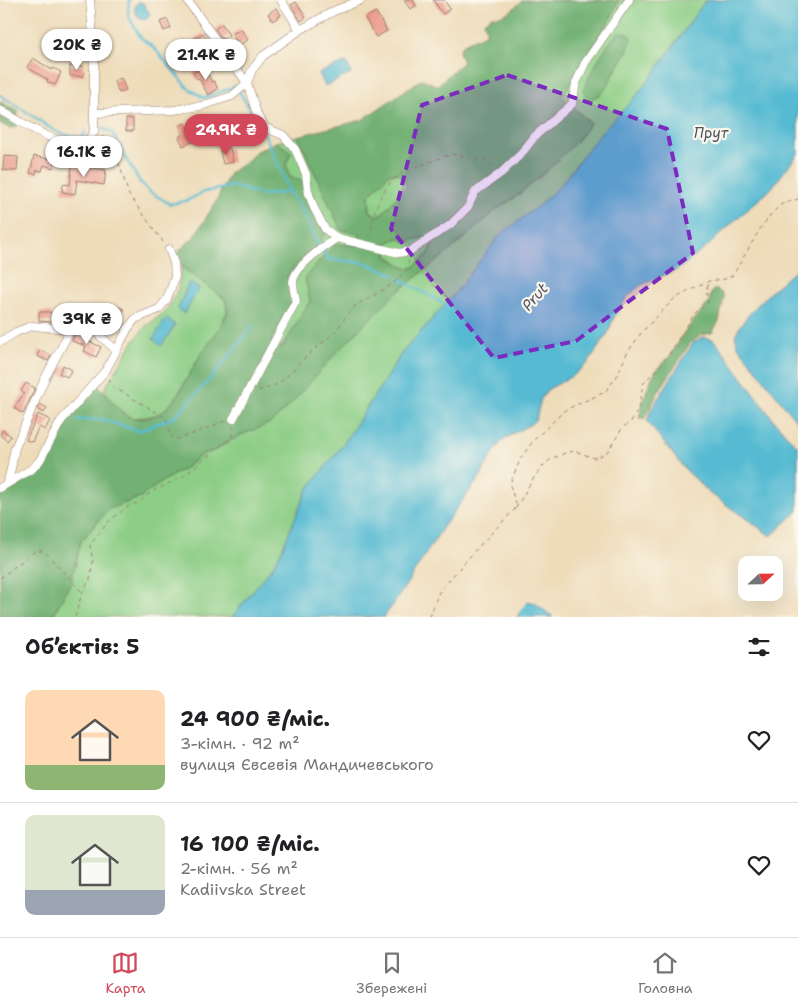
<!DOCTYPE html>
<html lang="uk">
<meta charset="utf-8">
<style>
body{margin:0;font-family:"Shantell Sans",sans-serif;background:#f6f6f6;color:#202124;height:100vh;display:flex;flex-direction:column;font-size:19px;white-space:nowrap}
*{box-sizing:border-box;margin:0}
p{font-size:16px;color:#757577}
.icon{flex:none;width:28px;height:28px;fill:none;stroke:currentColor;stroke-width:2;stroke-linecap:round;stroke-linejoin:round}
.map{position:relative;height:617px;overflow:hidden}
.drawer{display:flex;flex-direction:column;background:#fff;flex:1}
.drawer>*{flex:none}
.needle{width:32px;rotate:68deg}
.tools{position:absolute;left:738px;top:556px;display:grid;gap:10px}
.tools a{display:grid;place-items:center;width:45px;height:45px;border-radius:10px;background:#fff;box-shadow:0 5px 20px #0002;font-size:25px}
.price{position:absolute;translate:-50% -42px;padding:0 11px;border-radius:18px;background:#fff;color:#222;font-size:16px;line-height:32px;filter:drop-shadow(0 1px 2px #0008)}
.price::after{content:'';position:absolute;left:50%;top:30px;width:15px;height:11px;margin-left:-8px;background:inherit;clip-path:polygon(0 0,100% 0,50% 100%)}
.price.on{background:#d1495b;color:#fff}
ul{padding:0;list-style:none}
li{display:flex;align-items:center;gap:15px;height:125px;padding:0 25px}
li+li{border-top:1px solid #e0e0e0}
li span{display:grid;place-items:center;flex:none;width:140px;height:100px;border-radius:10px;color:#555}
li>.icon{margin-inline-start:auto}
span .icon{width:60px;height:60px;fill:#fffc;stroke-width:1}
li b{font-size:21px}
h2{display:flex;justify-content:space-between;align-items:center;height:60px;padding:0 25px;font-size:21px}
.tab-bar{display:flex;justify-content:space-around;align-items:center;height:70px;border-top:1px solid #e0e0e0;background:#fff;font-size:14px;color:#757577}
.tab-bar a{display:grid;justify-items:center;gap:2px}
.tab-bar .on{color:#d1495b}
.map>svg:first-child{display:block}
.green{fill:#8dce86;stroke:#6c7658;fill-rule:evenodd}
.forest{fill:#72b173;stroke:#5e684f;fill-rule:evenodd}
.water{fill:#54bad2;stroke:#4f6c7e}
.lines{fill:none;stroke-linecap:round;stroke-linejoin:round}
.stream{stroke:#54bad2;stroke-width:2.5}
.building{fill:#eb9988}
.minor-casing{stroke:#9c7e72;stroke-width:9}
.path{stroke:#9c7e72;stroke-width:1;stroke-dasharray:4 4;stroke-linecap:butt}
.minor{stroke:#fff;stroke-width:8}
.marked{fill:#7b2cbf;fill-opacity:0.2;stroke:#7b2cbf;stroke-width:4;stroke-dasharray:10 6;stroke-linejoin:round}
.labels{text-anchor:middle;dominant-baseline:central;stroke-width:4.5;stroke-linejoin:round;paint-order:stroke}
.water-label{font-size:15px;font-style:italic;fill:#4e5565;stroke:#fbf7ec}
</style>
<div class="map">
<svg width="798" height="617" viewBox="0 0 798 617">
<rect width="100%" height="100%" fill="#fbf7ec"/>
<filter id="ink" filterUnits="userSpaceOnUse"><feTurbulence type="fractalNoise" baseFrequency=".02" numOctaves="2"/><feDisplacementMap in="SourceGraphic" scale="10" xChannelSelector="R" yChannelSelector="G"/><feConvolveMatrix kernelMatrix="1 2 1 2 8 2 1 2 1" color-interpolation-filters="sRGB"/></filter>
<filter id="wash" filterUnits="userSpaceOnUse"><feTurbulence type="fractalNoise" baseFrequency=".0096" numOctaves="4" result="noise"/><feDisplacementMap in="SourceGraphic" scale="20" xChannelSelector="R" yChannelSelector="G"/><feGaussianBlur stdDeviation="1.12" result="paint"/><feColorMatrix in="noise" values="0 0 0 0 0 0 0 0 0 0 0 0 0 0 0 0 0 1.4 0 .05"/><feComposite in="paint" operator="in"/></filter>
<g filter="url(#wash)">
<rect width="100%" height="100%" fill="#eedcb9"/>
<path class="green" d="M619,0h87l-53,75 -20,25 -30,30 -44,57 -21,19 -39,30 -42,55 -55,62 -59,92 -36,45 -26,62 -8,14 -41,51h-180l19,-35 10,-41 28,-32 32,-12 20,-15 24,-14 18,-14 10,-3 28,-16 97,-84 59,-59 50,-39 49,-43 21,-14 32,-27 28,-28 13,-18 -29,-27 15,-19 6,-15 27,-41zM632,37l-6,17 -25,40 -18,-3 8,-18 22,-35z
M298,136l43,93 19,5 -2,12 -53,31 5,24 -28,48 -11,-8 16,-65 9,-12 24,-21 -30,-66 -4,-12 5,-13 -15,-10z
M398,173l6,6 3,7 -25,28 -5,2 -7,-5 -1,-16 20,-21z
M426,237l6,5 -2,10 -17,16h-8l-18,-13v-12l11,-5z
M182,267l43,32 2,13 -13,26 -13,16 -26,45 -14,14 -14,4 -16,1 -16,-12 -11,-16 29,-48 12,-15 21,-16 12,-22z"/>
<path class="forest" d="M523,0h96l-10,21 -27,41 -6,15 -15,19 29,27 -13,18 -28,28 -32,27 -21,14 -49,43 -50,39 -59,59 -49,55 -18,17 -30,12 -28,16 -10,3 -18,14 -24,14 -20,15 -32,12 -28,32 -10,41 -19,35h-52v-125l43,-26 11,-23 4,-16 38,-42c12,7 21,29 36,33 8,2 23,-1 30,-6 18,-13 26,-38 38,-56 9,-14 21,-27 27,-43 1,-4 -1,-10 -2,-14l-43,-32 -4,-15 16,-15 22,-35 6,-14 9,-16 17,-11 7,-9 21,-10 15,10 -5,13 4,12 16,6 13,26 6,25c-9,16 -27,26 -38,42l8,21 -24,43 11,8 28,-47 -5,-24 30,-33 23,1 2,-11 -19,-4 -43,-94 64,-16 60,-41 15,7 26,-24 -4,-10 3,-7 25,-12 -3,-11 7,-6c14,2 22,-7 32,-16zM398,173l6,6 3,7 -25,28 -5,2 -7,-5 -1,-16 20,-21zM426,237l6,5 -2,10 -17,16h-8l-18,-12v-13l11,-5 8,4z
M619,32l7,1 6,4 -6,17 -13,20 -6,13 -6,7 -8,4h-7l-3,-7c9,-20 20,-43 36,-59z
M0,102l18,9 -2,16 -7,1 -9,-5z
M713,290h5l6,6 -5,25 -7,12 -11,2 -11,8 -33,51 -12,24h-6c3,-14 8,-31 15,-44 4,-7 12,-12 16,-18 12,-20 23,-37 40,-54v-6z"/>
<path class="water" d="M706,0h92v154l-28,36 -37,32 -25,24 -31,24 -36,15 -14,12 -13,20 -6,16 -21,31 -13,11 -27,15 -6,9 -5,20 -5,5 -17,9 -13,9 -9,13 -12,22 -37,50 -50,78 -9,12h-152l41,-51 8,-14 26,-62 36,-45 59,-92 55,-62 42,-55 39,-30 21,-19 44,-57 30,-30 20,-25z
M139,2l4,1 7,11 -2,4 -5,2c-6,-4 -9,-7 -8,-15z
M347,62l4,12 -26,12 -6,-13z
M798,268v155l-60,-77 -3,-10c7,-20 46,-54 63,-68z
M189,282l10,7 -15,25 -6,-5z
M166,318l9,7 -14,21 -8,-7z
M703,337l11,3 5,6 56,76 23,25v64l-27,25 -60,-42 -28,-27 -36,-46 4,-11 42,-67z
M529,601l6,2 18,14h-36l5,-9z"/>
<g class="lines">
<path class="stream" d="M129,0l-1,15 12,22 14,11 34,40 16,10 32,-12 29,49 25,57 16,24 6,17 16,26 38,4 28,12
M0,95c10,7 20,13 30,19 21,14 26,22 53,23l2,-5
M100,128l11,4 4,5 7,15 18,30 10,10 20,12 16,-3 18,-9 28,-6 32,9 25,-3
M399,279l49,27
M77,420l24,-1 38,12 35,-14 39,-41 40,-50"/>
</g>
<g id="blocks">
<path class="building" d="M404,0h9l3,6 -6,3z
M433,0h11l6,9 -7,5z
M296,2l10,15 -5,4 -10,-16z
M276,8l5,7 -8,6 -5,-7z
M376,12l11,19 -11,6 -11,-19z
M167,19l4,9 -7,3 -4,-9z
M222,24l7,11 -7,4 -7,-10z
M241,29l7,11 -9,5 -7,-11z
M203,33l3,6 -9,5 -3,-5z
M33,58l19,12 1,-2 8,4 -6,13 -8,-3 1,-2 -21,-13z
M70,66h13l1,10h-14z
M204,67l8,15 2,-1 4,8 -10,6 -9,-17 -2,1 -4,-6z
M121,78l5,12 -7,3 -5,-12z
M204,118l6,7 -5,4 -6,-7z
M126,119h7v12h-7z
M185,123l5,10 2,-1 4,8 -13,6 -4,-9 4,-2 -4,-9z
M103,146l8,2 -2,7 -7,-2z
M230,148l3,14 -10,2 -3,-14z
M4,156l14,1 -1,14 -14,-1z
M34,156l14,3 1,-2 7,2 -3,9 -9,-3 -2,6 -5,-1 -1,4 -6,-1z
M72,165l34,5 -2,15 -27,-5 -2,14 -13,-2 1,-8 7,1z
M116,306l8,3 -4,9 -7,-3z
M39,312h12v10l-12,-1z
M75,312l1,10h-9l-1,-9z
M75,334l10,3 -1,2 17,8 -5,10 -12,-6 2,-5 -14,-5z
M40,350l11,5 -3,6 -11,-5z
M63,365l9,5 -5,7 -8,-4z
M26,383l9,5 -12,26 -9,-6 10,-15 -3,-2z
M40,404l7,4 -3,5 -6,-4z
M38,414l12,6 -5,10 -6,-3 -7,15 -6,-2z
M3,430l8,6 -4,5 -7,-6z"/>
</g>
</g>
<g filter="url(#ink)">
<use href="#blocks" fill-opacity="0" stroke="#9c7e72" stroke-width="1"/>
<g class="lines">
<defs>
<path id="minor" d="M187,0l60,83 11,34 8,11 17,7 12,14 11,25 2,17 6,17 11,21 12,9
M281,0l19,30
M0,110c24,13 57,37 85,35l9,-13v-83l-4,-49
M95,113l79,-3 27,-4 31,-10 15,-13 5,-13 11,-14 37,-26 34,-19 27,-11
M71,329l26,-2 2,8 17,15
M0,342l16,-10 16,-6 39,3 -26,49 -30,70c-3,12 -3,23 -8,34
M233,419l63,-118c-1,-6 -3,-13 -3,-19 1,-15 32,-37 44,-44l62,15 11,-2 40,-26 18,-18 7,-15 26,-19 20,-19 14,-18 37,-32 4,-21 9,-20 44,-63
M0,488l33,-20 7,-8 21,-39 45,-51 21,-40 8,-11 24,-10 8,-10 8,-22 -1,-14 -5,-14"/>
</defs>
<use href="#minor" class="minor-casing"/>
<path class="path" d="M102,137l7,4 6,10 14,44 35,48
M369,237l2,-5 4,-22 6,-14 11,-16 15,-10 44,-16 12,2 10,4h12l11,7
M413,259c8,16 21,27 34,38
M109,379l3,7 54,32 6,21c8,2 41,-14 53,-18
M258,390c25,-2 34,-22 52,-37 8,-8 19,-14 26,-23 7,-7 11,-18 19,-24 17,-12 52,-23 54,-47
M516,508l15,-26 12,-16 8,-7 14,-6 10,-2 19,7 5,-1 9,-6 15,-24 7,-4 8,-13 5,-26 26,-29 25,-41 14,-11 -2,-12 3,-10
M0,578l35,-27h9l38,41
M75,617l7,-24 8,-14 3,-18 -3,-16 19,-24 18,-14 12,-5 14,-11 29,-14 50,-40 1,-10
M430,617l8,-23 5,-7 38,-43 34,-35 1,-5 -5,-15v-8l10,-23 12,-17 32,-31 40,-18 12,-16 10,-23 15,-21 32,-33 26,-14 9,-4 16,-2 8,-4 27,-46 12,-16 10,-9 16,-5"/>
<use href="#minor" class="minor"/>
</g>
</g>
<path class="marked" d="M507,75l160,54 26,124 -117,88 -82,17 -103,-129 31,-124z"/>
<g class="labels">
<g class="water-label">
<text x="711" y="133">Прут</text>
<text transform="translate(535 297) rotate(-49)">Prut</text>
</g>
</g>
</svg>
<div class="tools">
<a><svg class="needle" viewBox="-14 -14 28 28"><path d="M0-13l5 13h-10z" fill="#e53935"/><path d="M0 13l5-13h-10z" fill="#757577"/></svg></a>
</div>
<b class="price" style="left:77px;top:71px">20K ₴</b>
<b class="price" style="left:206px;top:81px">21.4K ₴</b>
<b class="price on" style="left:226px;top:156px">24.9K ₴</b>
<b class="price" style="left:84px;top:178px">16.1K ₴</b>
<b class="price" style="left:87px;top:345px">39K ₴</b>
</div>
<section class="drawer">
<h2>Об’єктів: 5<svg class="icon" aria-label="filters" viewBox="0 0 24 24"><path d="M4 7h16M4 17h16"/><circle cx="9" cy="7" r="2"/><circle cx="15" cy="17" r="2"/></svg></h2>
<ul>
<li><span style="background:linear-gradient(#ffd9b3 75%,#8fb573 0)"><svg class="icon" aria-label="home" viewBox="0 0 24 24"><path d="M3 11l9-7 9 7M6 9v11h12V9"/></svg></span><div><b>24 900 ₴/міс.</b><p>3-кімн. · 92 m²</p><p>вулиця Євсевія Мандичевського</p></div><svg class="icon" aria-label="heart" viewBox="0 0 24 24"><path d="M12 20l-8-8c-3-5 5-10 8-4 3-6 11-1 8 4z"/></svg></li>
<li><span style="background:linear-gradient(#dfe7d0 75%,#9aa5b1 0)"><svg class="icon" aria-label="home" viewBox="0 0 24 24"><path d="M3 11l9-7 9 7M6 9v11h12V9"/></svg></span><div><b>16 100 ₴/міс.</b><p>2-кімн. · 56 m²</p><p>Kadiivska Street</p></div><svg class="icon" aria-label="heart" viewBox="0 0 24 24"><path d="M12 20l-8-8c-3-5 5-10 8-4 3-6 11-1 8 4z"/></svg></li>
</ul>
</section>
<nav class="tab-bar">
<a class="on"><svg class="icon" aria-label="map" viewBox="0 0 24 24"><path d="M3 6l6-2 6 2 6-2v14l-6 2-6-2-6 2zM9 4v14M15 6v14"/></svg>Карта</a>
<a><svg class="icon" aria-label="saved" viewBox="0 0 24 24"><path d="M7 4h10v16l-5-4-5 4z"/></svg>Збережені</a>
<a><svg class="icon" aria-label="home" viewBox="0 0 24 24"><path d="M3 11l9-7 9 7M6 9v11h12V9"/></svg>Головна</a>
</nav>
